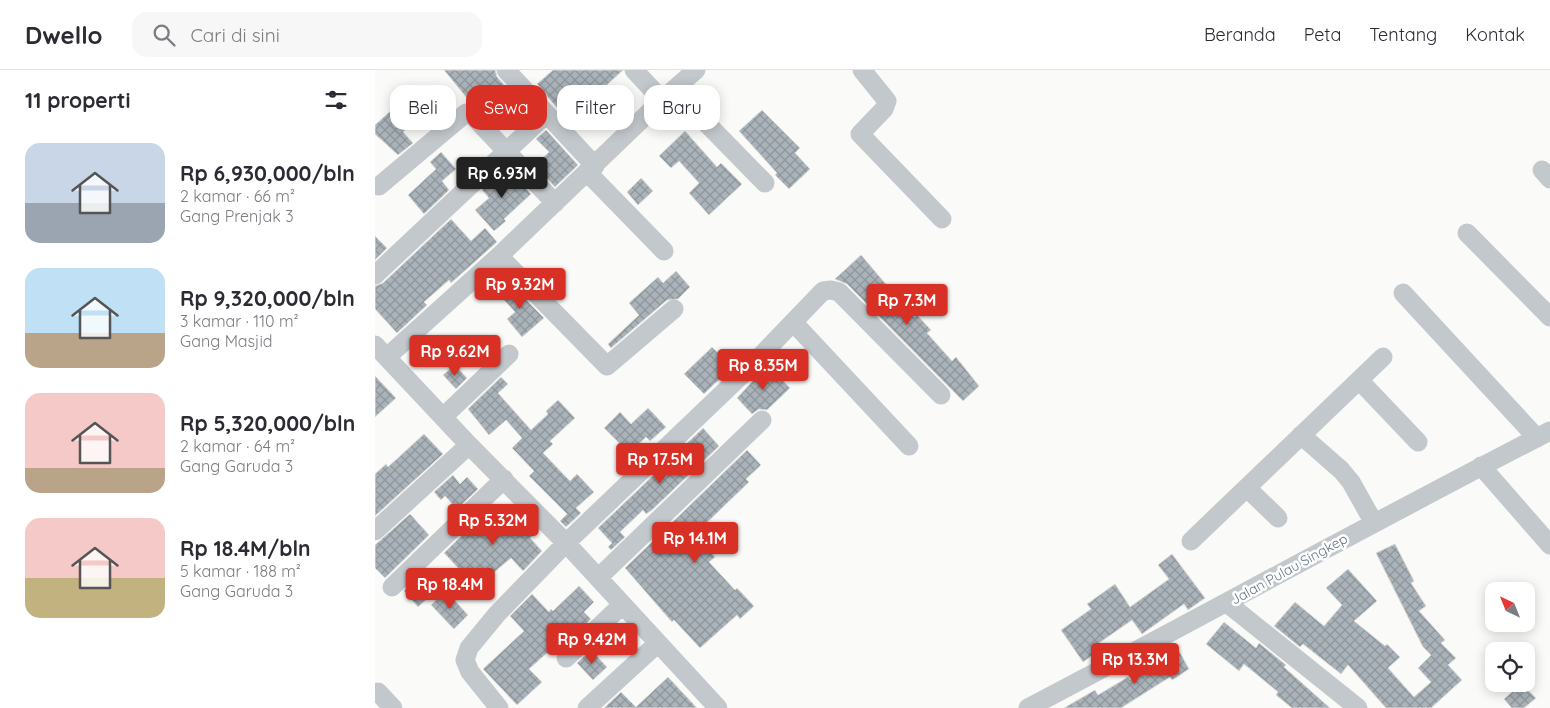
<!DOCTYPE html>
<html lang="id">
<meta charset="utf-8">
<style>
body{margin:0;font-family:Quicksand,sans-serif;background:#f7f7f7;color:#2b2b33;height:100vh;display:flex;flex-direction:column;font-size:19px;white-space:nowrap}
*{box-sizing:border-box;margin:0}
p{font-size:16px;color:#7c7c81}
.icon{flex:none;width:28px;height:28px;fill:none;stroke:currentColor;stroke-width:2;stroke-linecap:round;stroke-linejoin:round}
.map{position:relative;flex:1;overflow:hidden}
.panel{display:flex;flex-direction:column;background:#fff;width:375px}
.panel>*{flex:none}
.guide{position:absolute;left:15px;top:15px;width:475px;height:45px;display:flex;gap:10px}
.needle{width:32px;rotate:317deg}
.tools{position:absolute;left:1110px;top:512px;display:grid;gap:10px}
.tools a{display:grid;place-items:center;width:50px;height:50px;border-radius:10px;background:#fff;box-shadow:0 2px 12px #0003;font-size:25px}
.price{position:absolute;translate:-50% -42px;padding:0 11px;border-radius:5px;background:#d93025;color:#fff;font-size:16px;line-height:32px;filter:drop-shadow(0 1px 2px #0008)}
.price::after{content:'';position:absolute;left:50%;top:30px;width:15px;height:11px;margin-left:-8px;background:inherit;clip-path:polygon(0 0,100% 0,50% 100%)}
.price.current{background:#222;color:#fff}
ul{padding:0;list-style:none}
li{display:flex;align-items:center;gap:15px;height:125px;padding:0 25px}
li span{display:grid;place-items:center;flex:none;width:140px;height:100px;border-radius:15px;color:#555}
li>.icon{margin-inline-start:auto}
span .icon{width:60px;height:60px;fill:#fffc;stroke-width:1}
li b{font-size:21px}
h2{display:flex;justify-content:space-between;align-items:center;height:60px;padding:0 25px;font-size:21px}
.chip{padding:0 18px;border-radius:15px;background:#fff;box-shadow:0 2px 12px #0003;font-size:18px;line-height:45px}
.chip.current{background:#d93025;color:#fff}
header{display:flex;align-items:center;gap:30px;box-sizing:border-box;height:70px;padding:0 25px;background:#fff;border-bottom:1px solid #e1e1e2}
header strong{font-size:24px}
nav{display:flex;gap:28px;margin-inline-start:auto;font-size:18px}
.search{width:350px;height:45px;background:#f7f7f7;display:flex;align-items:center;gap:12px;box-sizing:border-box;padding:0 18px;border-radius:15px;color:#7c7c81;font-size:19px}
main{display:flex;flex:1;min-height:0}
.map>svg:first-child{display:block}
.building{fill:url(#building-cross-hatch);stroke:#dcdcda}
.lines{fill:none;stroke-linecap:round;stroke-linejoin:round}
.minor{stroke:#c3c8cc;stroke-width:19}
.labels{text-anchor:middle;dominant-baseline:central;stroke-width:5;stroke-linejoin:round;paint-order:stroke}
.street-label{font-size:14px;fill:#657683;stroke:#fff}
</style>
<header>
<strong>Dwello</strong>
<div class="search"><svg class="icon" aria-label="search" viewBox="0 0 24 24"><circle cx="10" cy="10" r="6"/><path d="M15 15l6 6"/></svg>Cari di sini</div>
<nav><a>Beranda</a><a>Peta</a><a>Tentang</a><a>Kontak</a></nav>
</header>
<main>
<section class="panel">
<h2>11 properti<svg class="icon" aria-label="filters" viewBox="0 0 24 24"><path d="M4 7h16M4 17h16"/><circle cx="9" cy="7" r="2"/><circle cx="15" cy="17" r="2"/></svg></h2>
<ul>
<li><span style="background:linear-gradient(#c9d6e8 60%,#9aa5b1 0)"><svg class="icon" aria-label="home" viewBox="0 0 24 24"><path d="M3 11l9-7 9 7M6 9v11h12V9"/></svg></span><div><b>Rp 6,930,000/bln</b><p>2 kamar · 66 m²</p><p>Gang Prenjak 3</p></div></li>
<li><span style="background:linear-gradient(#bfe0f5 65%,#b9a48a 0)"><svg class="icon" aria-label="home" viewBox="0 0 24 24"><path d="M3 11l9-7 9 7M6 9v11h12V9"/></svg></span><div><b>Rp 9,320,000/bln</b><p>3 kamar · 110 m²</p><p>Gang Masjid</p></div></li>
<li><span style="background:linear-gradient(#f6c9c9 75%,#b9a48a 0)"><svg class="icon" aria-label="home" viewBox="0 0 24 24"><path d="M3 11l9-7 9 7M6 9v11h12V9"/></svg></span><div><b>Rp 5,320,000/bln</b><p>2 kamar · 64 m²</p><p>Gang Garuda 3</p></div></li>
<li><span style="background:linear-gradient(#f6c9c9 60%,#c2b280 0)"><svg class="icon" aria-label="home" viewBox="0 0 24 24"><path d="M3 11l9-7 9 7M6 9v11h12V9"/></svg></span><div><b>Rp 18.4M/bln</b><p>5 kamar · 188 m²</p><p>Gang Garuda 3</p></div></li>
</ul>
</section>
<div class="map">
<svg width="1175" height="638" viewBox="0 0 1175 638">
<defs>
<pattern id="building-cross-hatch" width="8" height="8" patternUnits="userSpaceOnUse" patternTransform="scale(1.25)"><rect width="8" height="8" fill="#aab3b9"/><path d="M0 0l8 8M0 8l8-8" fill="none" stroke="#8e969c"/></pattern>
</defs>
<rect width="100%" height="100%" fill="#fafaf8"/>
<path class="building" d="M69,0h51l2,7 8,9 -23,23 -11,-6z
M178,0h70l-55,51 -31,-37z
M21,36l16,18 -9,8 10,11 -15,12 -23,-21v-9z
M387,40l38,38 -5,5 15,16 -21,20 -14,-14 2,-2 -38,-42z
M171,60l32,35 -23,22 -20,-22 14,-13 -13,-13z
M310,61l32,36 4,-4 21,21 -33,31 -20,-22 10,-10 -20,-22 -8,7 -12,-12z
M66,82l15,17 -14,12 7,9 -25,24 -16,-19 28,-26 -6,-7z
M131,97l25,27 -27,25 2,2 -12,10 -19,-21 14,-12 -7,-8z
M266,108l12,13 -15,14 -11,-13z
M76,149l20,22 14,-13 12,14 -46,41 -2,-3 -25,22 3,3 -30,28 -22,-24v-23l8,-3z
M0,166l12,12 -12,12z
M486,185l53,62 3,-2 14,15 -4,3 25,28 4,-4 23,29 -16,15 -116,-117 -12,-5z
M301,201l14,16 -12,12 -11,1 -56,48 -3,-4 31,-29 -10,-12 29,-26 5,6z
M133,211l36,37 -22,19 -15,-18 8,-7 -19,-21z
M337,277l20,20 -28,27 -20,-20z
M80,295l12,13 -11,11 -13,-14z
M393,295l22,23 -23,22 -8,-1 -7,5 -15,-16z
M0,306l21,22 -21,19z
M126,307l7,7 -10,9 33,37 17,-16 -2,-3 12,-11 17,18 -25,23 3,3 -10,9 27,28 7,-7 17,18 -18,16 5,5 -15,14 -6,-6 7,-7 -38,-38 5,-5 -22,-23 10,-10 -16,-18 -17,15 -21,-26z
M273,338l18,19 -16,14 -4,-4 -17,16 -25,-25 16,-16 11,12z
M328,358l16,18 -67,64 -6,4 -3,-4 -23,22 5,5 -14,13 -3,-3 4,-4 -14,-15z
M49,364l19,20 -68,62v-42l11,-10 2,3z
M372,380l14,15 -15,14 3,3 -54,52 20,23 -6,5 26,28 2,-2 17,18 -14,13 -3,-4 -37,33 -26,-28 -2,2 -47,-54z
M78,405l7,9 7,-7 11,12 -21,20 -12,-13 -4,4 -7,-8z
M116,437l6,6 3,-3 8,9 4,-3 20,20 -2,2 12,13 -19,20 -12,-13 -32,27 -13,-14 -3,2 -19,-20z
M35,444l19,21 -44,43 -10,-10v-23z
M1020,474l19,37 -3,2 15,23 -7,5 26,29 -4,3 15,15 -8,7 14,15 -31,28h-45l-38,-43 -7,9 -38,-30 -3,3 -26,-21 21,-24 29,24 18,-21 -16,-17 22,-19 29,32 -23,20 31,25 2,-2 13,13 -12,11 26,29 17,-15 -13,-14 13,-13 -8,-8 -47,-94z
M797,484l33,44 -17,12 -4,-6 -42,30 -10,-14 -33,23 4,5 -20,14 -22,-32 30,-21 -4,-5 28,-20 15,23 39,-28 -11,-14z
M41,509l15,16 -13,12 -14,-16z
M204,516l15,16 -10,10 7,7 -14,13 -6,-6 -25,24 2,2 -19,17 13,13 -25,23 -34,-36 41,-38 -14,-15 22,-22 17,18 2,-3 2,2z
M71,521l22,24 -14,14 -23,-24z
M849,552l32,26 3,-5 27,22 -2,2 46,41h-38l-16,-13 2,-3 -34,-28 -5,7 -33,-27z
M803,579l11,20 -17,11 -2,-3 -49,31h-57l31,-18 3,5 30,-18 2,3z
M216,580l16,17 -14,13 -16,-17z
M293,607l29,31h-93l17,-16 15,15z
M1146,614l15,14 -12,10h-12l-8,-9z"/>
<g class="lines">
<path class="minor" d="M131,0l89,96
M259,0l28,30
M487,0l25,31 -3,8 -24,25 82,85
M299,20l91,93
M1167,100l8,9
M213,103l76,78
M4,116l87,-73 7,3 82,87
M1092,163l83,84
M124,186l108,110 67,-57
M0,205l166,-156
M1028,223l134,145
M418,252l116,124
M0,275l94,100 97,98 152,165
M12,287l112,-101 163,-156 34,-30
M984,310l59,62
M68,347l66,-63
M926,365l40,35 10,12 23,41
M1106,396l69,79
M872,418l31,30
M0,461l94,-86
M816,471l192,-184
M223,508l164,-158
M17,517l112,-108
M852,533l131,105
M191,588l56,-53
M3,622l15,16
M124,638l-29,-36 -5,-12 4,-12 28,-34 69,-71 181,-173 76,-79 8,-1 8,2 102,103
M212,638l70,-64
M653,638c175,-92 347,-187 522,-277"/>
</g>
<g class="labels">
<g class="street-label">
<text transform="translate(914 499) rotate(-29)">Jalan Pulau Singkep</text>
</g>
</g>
</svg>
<div class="tools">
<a><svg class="needle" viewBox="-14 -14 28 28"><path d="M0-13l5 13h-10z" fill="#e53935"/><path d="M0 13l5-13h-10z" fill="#7c7c81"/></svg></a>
<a><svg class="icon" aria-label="locate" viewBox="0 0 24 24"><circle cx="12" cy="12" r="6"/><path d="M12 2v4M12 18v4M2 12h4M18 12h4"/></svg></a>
</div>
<b class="price current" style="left:127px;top:129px">Rp 6.93M</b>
<b class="price" style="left:145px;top:240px">Rp 9.32M</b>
<b class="price" style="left:532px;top:256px">Rp 7.3M</b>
<b class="price" style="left:80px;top:307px">Rp 9.62M</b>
<b class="price" style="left:388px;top:321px">Rp 8.35M</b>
<b class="price" style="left:285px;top:415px">Rp 17.5M</b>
<b class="price" style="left:118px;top:476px">Rp 5.32M</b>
<b class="price" style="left:320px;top:494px">Rp 14.1M</b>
<b class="price" style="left:75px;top:540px">Rp 18.4M</b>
<b class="price" style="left:217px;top:595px">Rp 9.42M</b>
<b class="price" style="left:760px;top:615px">Rp 13.3M</b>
<div class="guide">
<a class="chip">Beli</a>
<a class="chip current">Sewa</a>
<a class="chip">Filter</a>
<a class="chip">Baru</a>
</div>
</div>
</main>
